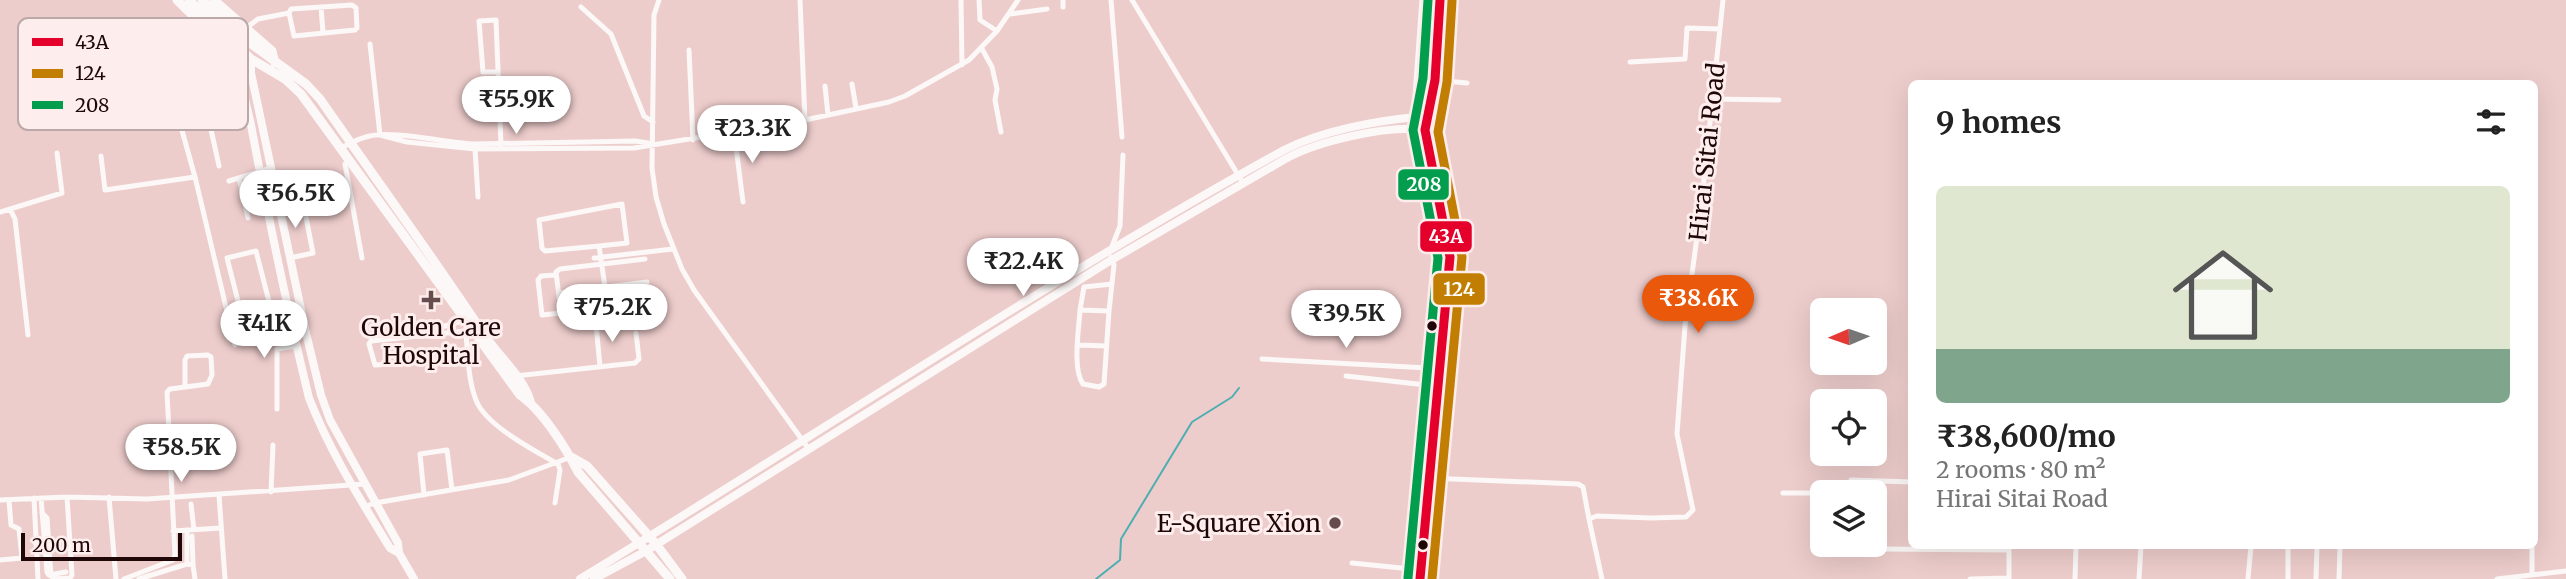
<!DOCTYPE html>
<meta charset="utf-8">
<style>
body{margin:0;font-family:Merriweather,serif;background:#f2f2f2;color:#222;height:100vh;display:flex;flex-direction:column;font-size:26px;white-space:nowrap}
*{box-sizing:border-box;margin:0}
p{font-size:23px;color:#767676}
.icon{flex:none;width:38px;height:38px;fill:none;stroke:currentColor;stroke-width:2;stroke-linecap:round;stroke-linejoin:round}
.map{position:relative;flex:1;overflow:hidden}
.side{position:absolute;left:1908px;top:80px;width:630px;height:469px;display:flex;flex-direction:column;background:#fff;border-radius:10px;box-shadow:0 7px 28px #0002}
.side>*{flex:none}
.needle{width:46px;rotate:268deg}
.buttons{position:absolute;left:1810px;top:298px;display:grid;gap:14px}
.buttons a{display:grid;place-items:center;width:77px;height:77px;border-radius:10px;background:#fff;box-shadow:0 7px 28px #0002;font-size:35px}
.scale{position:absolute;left:21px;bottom:18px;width:161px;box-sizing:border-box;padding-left:7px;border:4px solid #1f0708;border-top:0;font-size:19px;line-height:24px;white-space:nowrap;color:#1f0708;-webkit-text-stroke:5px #fdeeed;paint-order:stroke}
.price{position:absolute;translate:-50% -60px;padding:0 16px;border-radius:24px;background:#fff;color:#222;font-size:23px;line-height:46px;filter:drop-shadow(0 2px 4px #0008)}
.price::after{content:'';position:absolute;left:50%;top:42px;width:21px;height:16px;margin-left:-10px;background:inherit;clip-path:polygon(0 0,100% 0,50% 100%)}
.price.current{background:#ea580c;color:#fff}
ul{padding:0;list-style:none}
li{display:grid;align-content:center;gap:14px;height:371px;padding:0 28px}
li span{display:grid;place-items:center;height:217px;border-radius:10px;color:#555}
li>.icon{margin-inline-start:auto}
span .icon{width:126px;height:126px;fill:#fffc;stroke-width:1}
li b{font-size:30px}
h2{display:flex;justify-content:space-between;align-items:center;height:84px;padding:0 28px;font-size:30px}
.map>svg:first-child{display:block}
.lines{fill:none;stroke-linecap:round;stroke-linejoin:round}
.stream{stroke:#4daeb2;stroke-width:2}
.minor{stroke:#fcf8f7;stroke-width:5}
.secondary{stroke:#fcf8f7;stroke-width:8}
.primary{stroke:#fcf8f7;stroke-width:9}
.bus-1-casing{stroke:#fdeeed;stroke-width:14}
.bus-2-casing{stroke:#fdeeed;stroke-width:14}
.bus-3-casing{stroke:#fdeeed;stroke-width:14}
.bus-1{stroke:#e4002b;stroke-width:9}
.bus-2{stroke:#c17e02;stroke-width:9}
.bus-3{stroke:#029e4d;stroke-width:9}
.poi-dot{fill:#674c4d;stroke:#fdeeed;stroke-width:2.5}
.bus-dot{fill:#1f0708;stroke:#fdeeed;stroke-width:2.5}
.labels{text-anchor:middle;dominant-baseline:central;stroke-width:6;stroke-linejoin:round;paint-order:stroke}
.street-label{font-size:24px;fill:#1f0708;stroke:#fdeeed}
.poi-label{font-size:24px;fill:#1f0708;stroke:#fdeeed}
.key{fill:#fdeeed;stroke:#baa9a8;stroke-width:2}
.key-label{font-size:19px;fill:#1f0708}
.line-badge{stroke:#fdeeed;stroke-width:2.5}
.badge-label{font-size:19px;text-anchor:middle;font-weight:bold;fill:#fff}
</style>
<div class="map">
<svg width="2566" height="579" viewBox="0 0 2566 579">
<rect width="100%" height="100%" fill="#edcdcc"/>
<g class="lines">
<path class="stream" d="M1096,579l24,-19 1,-21 71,-117 40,-25 7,-9"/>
<path class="minor" d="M659,0l-5,15 -2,153 4,29 8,27 18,45 12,21 114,158
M800,0l5,120
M961,0l1,65
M979,0l1,20 17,11
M1063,0v7
M1111,0l11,137
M1132,0l111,183
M321,7l2,26
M581,7l30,27 33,82 9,6
M1010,14l37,-5
M246,28l12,-9 31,-6 5,23 61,-6 2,-2 -1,-20 -4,-3 -61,4 -2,4
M208,30l-49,18 36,129 40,168
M370,44l10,91
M982,49l10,18 5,22 -2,11 6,32
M689,50l4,90
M1630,62l55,-3 2,-31 33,1
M497,72h-14l-4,-51 17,-1 5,125
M1435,80l32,3
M852,84l4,24
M825,86l3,29
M1711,99l68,1
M65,105l33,6 76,-9
M734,131l9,71
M380,135l27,7 68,7 159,-1 171,-28 84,-18 16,-6 64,-36 28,-29 21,-31
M341,148c8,-4 16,-9 25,-11 25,-8 79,6 109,7l160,-3 13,2
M475,149l3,48
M101,156l4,34 90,-13
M349,161l-4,3 17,94
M219,166l-23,-105 26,-17
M239,178l9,40
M229,181l42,-13
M279,207l24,-5 10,51 -23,5
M10,209l5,10 13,116
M0,212l62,-19 -5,-40
M599,246l-54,5 -3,-3 -3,-28 83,-16 5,39 -28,3 6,41
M1111,249l9,-23 3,-71
M594,258l79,-9
M556,275l-15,1 -3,4 4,35 19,-2 -5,-41 4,-3 85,-10
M559,293l88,-11
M1080,310l4,-23 28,-3
M1109,311l-5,73 -5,3 -16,-3c-11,-15 -4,-55 -3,-74l29,1 5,-46 -3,-8
M274,321l4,13 -30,6 -21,-82 29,-7 18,70 27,-8
M470,324l-4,3v7c2,21 2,46 10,66 9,25 59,51 82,64l2,6 -5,33
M596,324l4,43
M404,329l41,-3 20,-6
M466,331l-95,10 -2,3 6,21 94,-6
M1079,345l28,1
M1262,359l166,9
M515,376l120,-13 4,-4 -3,-26
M1346,376l80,9
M277,409v-60l19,-3
M2534,477l1,-41
M1428,478l150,6 5,3 6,32
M271,492l2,-47
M1849,492l2,-12 60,2
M1783,493h39
M219,495l6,84
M424,495l-4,-41 27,-4 5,40
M109,497l7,82
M34,498l4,81
M41,498l6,74 2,3 17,-3
M0,500l67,-3 80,2 218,-15
M191,504l3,26
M364,507l11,-4 134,-23 62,-23
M42,513l5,5 4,58
M187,530v34
M173,531l48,-3
M192,536l1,29
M1880,549l129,1
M0,560l22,-2 -3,-29 -8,-4 -2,-25
M1352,563l59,6
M2532,575v-29
M53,579l17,-1 2,-3 -5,-78
M124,579l49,-19 2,-5 -8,-163 3,-3 38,-5 4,-9 -1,-18 -3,-2 -21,1 -2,4v26
M139,579l48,-15 6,1 2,14
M1602,579l-13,-60 8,-3 54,2 35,-1 7,-7 -16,-76 8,-108 16,-119 22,-207
M1970,579l39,-1
M2009,579v-32
M2075,579l1,-33
M2139,579l2,-33
M2248,579l3,-33
M2288,579v-29
M2316,579l1,-33
M2339,579l1,-33
M2497,579l69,-8"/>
<path class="secondary" d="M242,51c-7,16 5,55 9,74 17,91 36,183 58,273 21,54 51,101 81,150l9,5
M251,59v14l55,260 15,62 9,25 68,123 1,10 15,26
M580,579c235,-143 463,-296 704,-429 37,-19 90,-29 132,-33
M594,579l52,-28 462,-289 179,-104c32,-17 94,-31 130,-29"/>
<path class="primary" d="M177,0l45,44 24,13
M189,0l62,59 34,20 16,15 219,301c22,15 46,53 58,77l92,107
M202,0l37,35 67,49 14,15c55,79 112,157 165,237 14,21 38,41 45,65
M214,0l58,51 3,12
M571,457l16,9 69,78 26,35
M1410,579l9,-140 20,-169 -4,-39 -20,-107 9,-124
M1420,579l30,-322 -22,-104 -3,-23 3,-6 -2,-6 9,-38 5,-80"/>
<defs>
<path id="bus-1" d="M1420,579l30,-322 -25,-127 10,-50 5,-80"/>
<path id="bus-2" d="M1432,579l30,-322 -24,-125 9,-50 5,-81"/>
<path id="bus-3" d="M1408,578l30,-320 -25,-128 10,-52 5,-78"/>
</defs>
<use href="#bus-1" class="bus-1-casing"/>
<use href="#bus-2" class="bus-2-casing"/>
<use href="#bus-3" class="bus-3-casing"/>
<use href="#bus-1" class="bus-1"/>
<use href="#bus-2" class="bus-2"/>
<use href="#bus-3" class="bus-3"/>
</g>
<g class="poi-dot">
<path d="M427.5 289.5h7v7h7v7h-7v7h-7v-7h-7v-7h7z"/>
<circle cx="1335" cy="523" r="7"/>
</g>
<g class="bus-dot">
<circle cx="1432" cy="326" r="6"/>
<circle cx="1423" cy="545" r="6"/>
</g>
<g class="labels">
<g class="street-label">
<text transform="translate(1707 152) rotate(-84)">Hirai Sitai Road</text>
</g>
<g class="poi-label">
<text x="431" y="327">Golden Care<tspan x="431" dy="28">Hospital</tspan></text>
<text x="1321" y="523" text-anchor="end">E-Square Xion</text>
</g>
</g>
<rect x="18" y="18" width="230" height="112" rx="10" class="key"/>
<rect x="32" y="38" width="31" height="8" fill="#e4002b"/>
<rect x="32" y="69" width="31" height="9" fill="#c17e02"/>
<rect x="32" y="101" width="31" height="8" fill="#029e4d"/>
<g class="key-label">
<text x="75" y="49">43A</text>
<text x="75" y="80">124</text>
<text x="75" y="112">208</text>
</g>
<g class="line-badge">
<rect x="1397" y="168" width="53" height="33" rx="7" fill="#029e4d"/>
<rect x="1419" y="220" width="54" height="33" rx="7" fill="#e4002b"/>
<rect x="1432" y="272" width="54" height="34" rx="7" fill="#c17e02"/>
</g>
<g class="badge-label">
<text x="1424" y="191">208</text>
<text x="1446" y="243">43A</text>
<text x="1459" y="296">124</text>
</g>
</svg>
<div class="buttons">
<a><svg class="needle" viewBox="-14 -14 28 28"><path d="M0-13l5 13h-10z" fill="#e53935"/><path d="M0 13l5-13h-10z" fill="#767676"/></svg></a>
<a><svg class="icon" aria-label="locate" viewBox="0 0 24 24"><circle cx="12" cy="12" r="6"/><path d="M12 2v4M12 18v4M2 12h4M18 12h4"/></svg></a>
<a><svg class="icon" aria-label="layers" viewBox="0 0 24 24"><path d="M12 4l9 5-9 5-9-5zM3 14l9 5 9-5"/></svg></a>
</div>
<div class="scale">200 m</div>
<b class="price" style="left:516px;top:136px">₹55.9K</b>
<b class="price" style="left:752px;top:165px">₹23.3K</b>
<b class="price" style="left:295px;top:230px">₹56.5K</b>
<b class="price" style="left:1023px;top:298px">₹22.4K</b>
<b class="price current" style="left:1698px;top:335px">₹38.6K</b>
<b class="price" style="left:612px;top:344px">₹75.2K</b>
<b class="price" style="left:1346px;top:350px">₹39.5K</b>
<b class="price" style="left:264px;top:360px">₹41K</b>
<b class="price" style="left:181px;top:484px">₹58.5K</b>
<section class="side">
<h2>9 homes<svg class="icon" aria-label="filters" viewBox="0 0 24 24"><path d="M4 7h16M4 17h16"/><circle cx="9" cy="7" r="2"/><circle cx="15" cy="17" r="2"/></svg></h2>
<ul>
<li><span style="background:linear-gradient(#dfe7d0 75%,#7fa58c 0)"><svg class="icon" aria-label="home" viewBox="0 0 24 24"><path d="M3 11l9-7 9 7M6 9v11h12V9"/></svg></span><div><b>₹38,600/mo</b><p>2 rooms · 80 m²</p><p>Hirai Sitai Road</p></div></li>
</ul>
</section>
</div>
